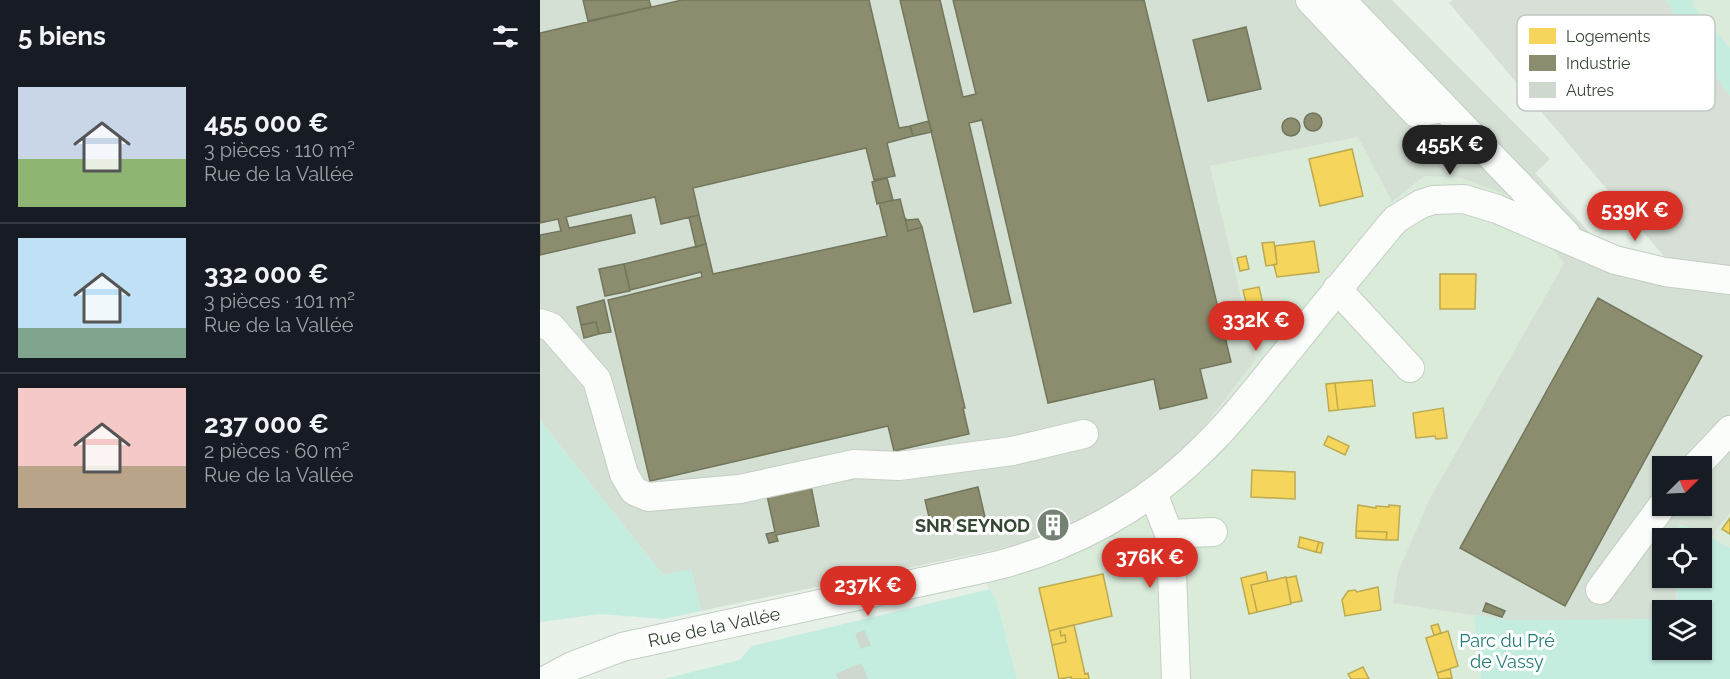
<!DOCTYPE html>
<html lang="fr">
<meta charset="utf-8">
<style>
body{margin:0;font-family:Raleway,sans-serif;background:#20242c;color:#f1f3f6;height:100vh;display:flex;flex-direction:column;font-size:22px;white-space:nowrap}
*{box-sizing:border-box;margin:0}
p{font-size:20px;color:#9ea1a6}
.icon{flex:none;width:33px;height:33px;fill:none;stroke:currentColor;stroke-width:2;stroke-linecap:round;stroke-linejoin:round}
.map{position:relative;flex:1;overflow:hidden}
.side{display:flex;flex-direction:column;background:#171b24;width:540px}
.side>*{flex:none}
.needle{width:39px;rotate:66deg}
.controls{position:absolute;left:1112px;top:456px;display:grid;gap:12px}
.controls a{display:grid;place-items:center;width:60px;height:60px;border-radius:0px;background:#171b24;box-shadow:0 2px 4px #0004;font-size:30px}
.price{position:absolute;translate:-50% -51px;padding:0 14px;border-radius:21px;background:#d93025;color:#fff;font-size:20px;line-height:39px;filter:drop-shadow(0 2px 3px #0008)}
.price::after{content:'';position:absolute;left:50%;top:36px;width:18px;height:14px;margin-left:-9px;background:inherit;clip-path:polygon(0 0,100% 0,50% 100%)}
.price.on{background:#222;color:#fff}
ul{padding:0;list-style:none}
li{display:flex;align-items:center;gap:18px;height:150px;padding:0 18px}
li+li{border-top:2px solid #363941}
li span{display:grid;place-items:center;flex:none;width:168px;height:120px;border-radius:0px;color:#555}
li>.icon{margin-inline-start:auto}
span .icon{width:72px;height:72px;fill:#fffc;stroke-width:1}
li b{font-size:26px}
h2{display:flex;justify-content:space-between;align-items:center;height:72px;padding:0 18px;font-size:26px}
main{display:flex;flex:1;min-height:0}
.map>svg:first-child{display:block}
.residential{fill:#daebda}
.industrial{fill:#d5e0d5;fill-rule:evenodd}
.green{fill:#c4ede0}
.parking{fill:#d7dfd6}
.homes{fill:#f6d55c;stroke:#bcaa50;stroke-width:1.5}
.industry{fill:#8c8c6e;stroke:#72775c;stroke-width:1.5}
.building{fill:#ced8ce;stroke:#cdd8cc;stroke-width:1.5}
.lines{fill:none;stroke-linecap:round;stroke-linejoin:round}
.minor-casing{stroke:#c4cec3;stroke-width:30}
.minor{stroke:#fbfdfb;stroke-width:28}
.labels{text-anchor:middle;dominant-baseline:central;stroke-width:6;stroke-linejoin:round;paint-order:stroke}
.poi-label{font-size:18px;font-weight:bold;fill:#354633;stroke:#fff;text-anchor:end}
.street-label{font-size:18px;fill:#354633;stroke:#fff}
.park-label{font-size:18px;fill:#227b75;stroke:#fff}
.key{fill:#fff;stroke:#c2c8c2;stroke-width:1.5}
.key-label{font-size:16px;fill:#354633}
</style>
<main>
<section class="side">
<h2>5 biens<svg class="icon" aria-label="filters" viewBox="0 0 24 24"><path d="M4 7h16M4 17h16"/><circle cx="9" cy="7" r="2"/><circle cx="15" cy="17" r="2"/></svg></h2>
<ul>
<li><span style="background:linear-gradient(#c9d6e8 60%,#8fb573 0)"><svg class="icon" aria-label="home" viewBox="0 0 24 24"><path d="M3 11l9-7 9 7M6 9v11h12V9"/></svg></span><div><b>455 000 €</b><p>3 pièces · 110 m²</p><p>Rue de la Vallée</p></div></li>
<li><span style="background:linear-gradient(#bfe0f5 75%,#7fa58c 0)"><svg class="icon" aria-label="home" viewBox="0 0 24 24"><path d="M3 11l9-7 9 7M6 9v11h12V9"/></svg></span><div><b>332 000 €</b><p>3 pièces · 101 m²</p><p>Rue de la Vallée</p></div></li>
<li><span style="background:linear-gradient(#f6c9c9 65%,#b9a48a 0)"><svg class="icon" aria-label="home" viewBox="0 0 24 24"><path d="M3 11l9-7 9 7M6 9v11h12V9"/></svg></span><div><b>237 000 €</b><p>2 pièces · 60 m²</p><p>Rue de la Vallée</p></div></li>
</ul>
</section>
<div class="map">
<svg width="1190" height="679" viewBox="0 0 1190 679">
<rect width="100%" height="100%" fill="#e6f0e6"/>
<path class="residential" d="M1153,0h37v48l-37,-43z
M818,137l34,65 27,-22 7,-4 35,2 47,17 56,68 -134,235 -32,74 110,48 154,30h39v-40h-25l1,-32h24v-40h-23l1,-14 31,14 20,-25v166h-713l-20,-77 -28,-46 58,-13 229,-184 -46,-193z"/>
<path class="industrial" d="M0,0h852l158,159 -15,14 62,68 71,20 62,5v247l-20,25 -15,-8 -16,-6 -1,14h-16v40h15l-1,32h-14v34l-269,-41 5,-31 32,-74 134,-235 -56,-68 -47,-17 -35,-2 -7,4 -27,22 -34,-65 -148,29 46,193 -64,83 -56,48 -68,37 -41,16 -326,68 -10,-41 -28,5 -123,-155zM1122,466h39v40h-39z"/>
<path class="green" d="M1126,0h27v5l37,43v48l-44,-61z
M0,420l123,155 28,-6 10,42 -38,8 -63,-5 -60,8z
M1139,524l16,6 35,18v131h-249l-7,-64 34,5 154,-1v31h39v-40h-24v-32h24v-40h-23z
M450,589l7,13 20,77h-354l77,-19 12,-14z"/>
<path class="parking" d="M913,0h213l20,35 44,61v170l-62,-5 -209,-246 -10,-12z"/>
<path class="homes" d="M812,149l11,47 -43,10 -11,-47z
M774,241l5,31 -42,5 -3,-12 3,-1 -2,-18z
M734,242l3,22 -11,2 -4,-23z
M706,256l3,13 -9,2 -3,-13z
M900,274h36l-1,35h-35z
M719,287l7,30 -16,3 -7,-30z
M832,380l3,26 -37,4 -3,-27z
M795,383l3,27 -9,1 -3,-27z
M903,408l4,30 -11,1 -1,-3 -19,2 -3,-25z
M788,436l21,10 -4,9 -21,-10z
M712,470l43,2v27l-44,-2z
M818,505l18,3v-2l13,1v-2l11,1 -2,34h-12l1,-8 -31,-1z
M1190,518v16l-8,-5z
M816,531l31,1 -1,8 -30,-2z
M760,537l19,5 -3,10 -18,-5z
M779,542l4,1 -2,10 -5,-1z
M726,572l2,9 -17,4 6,27 -8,2 -8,-36z
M563,574l9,42 -63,15 -10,-43z
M756,576l6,25 -11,2 -5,-25z
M746,577l5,27 -34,8 -6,-27z
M838,587l3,23 -36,6 -3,-16 6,-9 7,-1 2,2z
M898,624l3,9 -7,2 -3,-9z
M534,625l11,49 3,-1 1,6h-18v-2l-12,2 -7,-34 14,-3 -1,-7 -4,1 -1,-8z
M520,628l1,8 4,-1 1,7 -14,3 -3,-14z
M908,631l10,35 -21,7 -11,-35z
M823,667l6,12h-18l-3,-5z
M910,669l2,9 -13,1 -2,-6z"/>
<path class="industry" d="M43,0h66l2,7 -63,14z
M142,0h187l30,128 11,-2 3,10 -26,7 8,33 -21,4 -8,-32 -173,40 6,27 -38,9 -6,-27 -89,20 3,11 62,-13 4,18 -95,22v-20l21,-4 -3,-12 -18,4v-190z
M360,0h40l23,97 13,-3 -23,-94h191l87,362 -31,7 7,29 -47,11 -6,-30 -106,24 -66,-283 -13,3 42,180 -37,9z
M706,27l15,62 -53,12 -15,-61z
M764 122a9 9 0 1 1 18 0a9 9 0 1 1-18 0Z
M742 127a9 9 0 1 1 18 0a9 9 0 1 1-18 0Z
M389,121l3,11 -19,4 -3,-10z
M347,178l6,22 -16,4 -5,-22z
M360,199l8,32 14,-4 43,181h-2l6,26 -75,17 -6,-25 -238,55 -42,-181 94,-23 -1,-5 -71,18 -6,-26 82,-20 7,30 174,-38 -8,-33z
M159,215l7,29 -10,3 -7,-30z
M365,218l2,2 11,-1 4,8 -14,4z
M84,264l6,27 -25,5 -6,-27z
M1058,298l104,58 -137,250 -105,-58z
M64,300l7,32 -12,2 -3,-12 -15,3 -4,-18z
M56,322l3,12 -15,4 -3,-13z
M270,481l9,45 -43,9 2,6 -9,2 -3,-9 9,-2 -9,-41z
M438,487l7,30 -53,13 -7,-30z
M519,516l5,8 -18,10 -5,-8z
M946,603l19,8 -3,6 -19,-6z"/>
<path class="building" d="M324,631l6,14 -9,3 -5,-14z
M321,664l6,15h-28l-2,-5z"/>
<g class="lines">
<defs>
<path id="minor" d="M770,0l106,113 27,-5
M801,0l225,234
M797,289l73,79
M0,323l11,4 46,53 27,94 10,17 14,6 92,-8 114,-25 45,2 113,-15 72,-17
M1156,466l34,-36
M613,493l16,41 2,10 5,135
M629,534l44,-2
M1060,590l62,-84
M8,679l24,-13 50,-19 373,-81c76,-19 148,-58 204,-113 34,-32 62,-70 92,-106 32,-40 65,-80 98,-120l7,-8 25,-15 12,-4 31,-1 33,10 118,51 50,12 65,8"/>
</defs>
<use href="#minor" class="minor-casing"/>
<use href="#minor" class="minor"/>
</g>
<defs>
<symbol id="building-disc" viewBox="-11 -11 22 22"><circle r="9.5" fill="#738272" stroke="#fff"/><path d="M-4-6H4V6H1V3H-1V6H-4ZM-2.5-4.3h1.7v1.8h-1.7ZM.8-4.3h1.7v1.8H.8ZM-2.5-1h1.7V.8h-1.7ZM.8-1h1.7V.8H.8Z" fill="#fff"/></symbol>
</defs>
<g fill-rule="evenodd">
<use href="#building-disc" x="494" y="506" width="38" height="38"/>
</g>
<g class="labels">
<g class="poi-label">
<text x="490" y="525">SNR SEYNOD</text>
</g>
<g class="street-label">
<text transform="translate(174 627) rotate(-12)">Rue de la Vallée</text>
</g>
<g class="park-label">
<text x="967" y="640">Parc du Pré<tspan x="967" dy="21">de Vassy</tspan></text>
</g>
</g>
<rect x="977" y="15" width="198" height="96" rx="9" class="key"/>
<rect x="989" y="28" width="27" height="16" fill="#f6d55c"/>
<rect x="989" y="55" width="27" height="16" fill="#8c8c6e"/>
<rect x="989" y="82" width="27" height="16" fill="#ced8ce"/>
<g class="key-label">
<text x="1026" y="42">Logements</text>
<text x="1026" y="69">Industrie</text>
<text x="1026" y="96">Autres</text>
</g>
</svg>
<div class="controls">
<a><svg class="needle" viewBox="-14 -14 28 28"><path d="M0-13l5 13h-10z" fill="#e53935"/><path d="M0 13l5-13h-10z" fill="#9ea1a6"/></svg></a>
<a><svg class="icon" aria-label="locate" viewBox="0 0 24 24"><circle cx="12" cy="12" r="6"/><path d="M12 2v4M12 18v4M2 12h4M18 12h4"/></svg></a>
<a><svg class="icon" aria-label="layers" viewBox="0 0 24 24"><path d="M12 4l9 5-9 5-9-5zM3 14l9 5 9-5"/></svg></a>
</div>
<b class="price on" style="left:910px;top:176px">455K €</b>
<b class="price" style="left:1095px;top:242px">539K €</b>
<b class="price" style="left:716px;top:352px">332K €</b>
<b class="price" style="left:610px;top:589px">376K €</b>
<b class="price" style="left:328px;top:617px">237K €</b>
</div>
</main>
